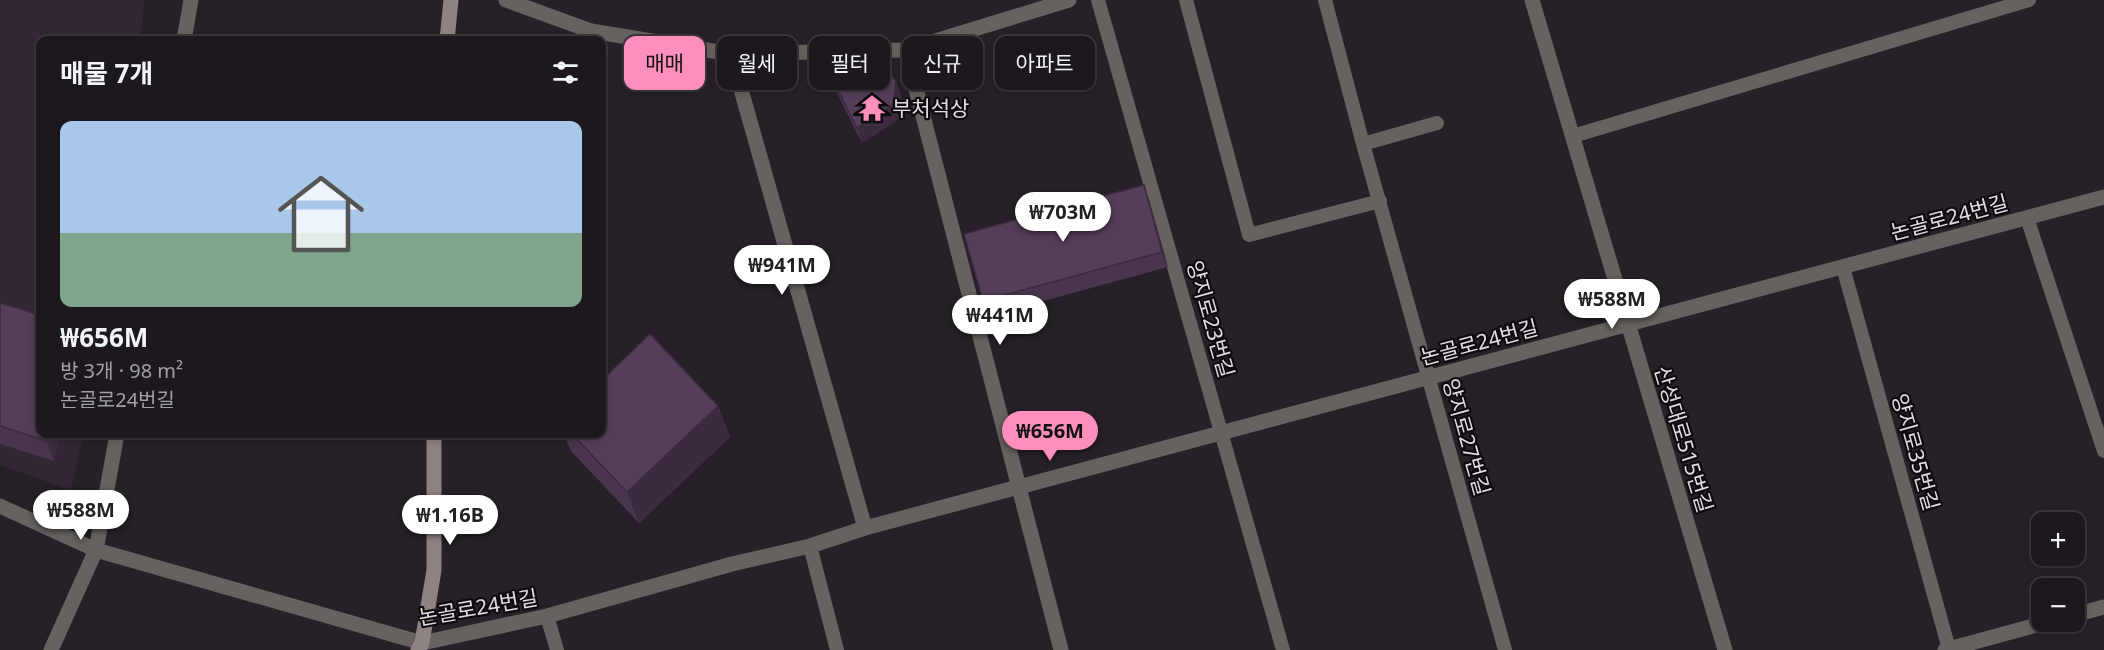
<!DOCTYPE html>
<html lang="ko">
<meta charset="utf-8">
<style>
body{margin:0;font-family:"Noto Sans","Noto Sans KR",sans-serif;background:#2a252b;color:#f1f3f6;height:100vh;display:flex;flex-direction:column;font-size:22px;white-space:nowrap}
*{box-sizing:border-box;margin:0}
p{font-size:20px;color:#a0a0a4}
.icon{flex:none;width:33px;height:33px;fill:none;stroke:currentColor;stroke-width:2;stroke-linecap:round;stroke-linejoin:round}
.map{position:relative;flex:1;overflow:hidden}
.sheet{position:absolute;left:36px;top:36px;width:570px;height:402px;display:flex;flex-direction:column;background:#1d181e;border-radius:12px;box-shadow:0 3px 9px #0003,0 0 0 2px #3b373c}
.sheet>*{flex:none}
.guide{position:absolute;left:624px;top:36px;width:570px;height:54px;display:flex;gap:12px}
.buttons{position:absolute;left:2031px;top:512px;display:grid;gap:12px}
.buttons a{display:grid;place-items:center;width:54px;height:54px;border-radius:12px;background:#1d181e;box-shadow:0 3px 9px #0003,0 0 0 2px #3b373c;font-size:30px}
.price{position:absolute;translate:-50% -51px;padding:0 14px;border-radius:21px;background:#fff;color:#222;font-size:20px;line-height:39px;filter:drop-shadow(0 2px 3px #0008)}
.price::after{content:'';position:absolute;left:50%;top:36px;width:18px;height:14px;margin-left:-9px;background:inherit;clip-path:polygon(0 0,100% 0,50% 100%)}
.price.current{background:#fe8ebc;color:#111}
ul{padding:0;list-style:none}
li{display:grid;align-content:center;gap:12px;height:318px;padding:0 24px}
li span{display:grid;place-items:center;height:186px;border-radius:12px;color:#555}
li>.icon{margin-inline-start:auto}
span .icon{width:108px;height:108px;fill:#fffc;stroke-width:1}
li b{font-size:26px}
h2{display:flex;justify-content:space-between;align-items:center;height:72px;padding:0 24px;font-size:26px}
.tag{padding:0 21px;border-radius:12px;background:#1d181e;box-shadow:0 3px 9px #0003,0 0 0 2px #3b373c;font-size:21px;line-height:54px}
.tag.current{background:#fe8ebc;color:#111}
.map>svg:first-child{display:block}
.built{fill:#322834}
.lines{fill:none;stroke-linecap:round;stroke-linejoin:round}
.lane{stroke:#67615f;stroke-width:14}
.street{stroke:#67615f;stroke-width:15}
.secondary{stroke:#8d8482;stroke-width:15}
.wall{fill:#49354d}
.shaded-wall{fill:#3c2b3e}
.building{fill:#553e59;stroke:#3c2b3e;stroke-width:1.5}
.labels{text-anchor:middle;dominant-baseline:central;stroke-width:4.5;stroke-linejoin:round;paint-order:stroke}
.poi-label{font-size:21px;fill:#e2dde3;stroke:#0e0b0e;text-anchor:start}
.street-label{font-size:21px;fill:#e2dde3;stroke:#0e0b0e}
</style>
<div class="map">
<svg width="2104" height="650" viewBox="0 0 2104 650">
<rect width="100%" height="100%" fill="#272028"/>
<path class="built" d="M0,0h145l-5,40h-100v394h43l-12,56 -71,-25z"/>
<g class="lines">
<path class="lane" d="M1098,0l185,650
M1186,0l63,235 131,-34
M1325,0l38,144 142,506
M1573,136l456,-136
M1363,144l74,-21
M2027,218l77,233
M1843,267l106,382
M810,546l27,104
M547,616l10,34"/>
<path class="street" d="M506,0l85,31 140,23 175,-4 163,-50
M1532,0l193,650
M184,40l7,-40
M906,50l155,600
M731,54l134,474
M0,506l96,44 326,93 125,-27 185,-52 78,-18 55,-18 1239,-331
M2074,615l30,-8
M51,650l45,-100 21,-116
M1945,650l106,-29"/>
<path class="secondary" d="M447,40l4,-40
M418,650l4,-7 12,-73v-136"/>
</g>
<path class="wall" d="M830,74l66,7 5,15 -2,23 -37,24 -27,-54z
M1149,200l19,67 -180,49 -5,-15z
M0,303l60,131 -6,27 -54,-17z
M718,406l12,31 -91,86 -68,-72 -7,-17h38z"/>
<path class="shaded-wall" d="M896,81l5,15 -2,23 -37,24 -5,-15z
M1144,185l5,15 19,67 -6,-15z
M718,406l12,31 -91,86 -12,-31z
M48,434h12l-6,27 -7,-20z"/>
<path class="building" d="M876,60l20,21 -3,24 -36,23 -27,-54z
M1144,185l18,67 -179,49 -19,-67z
M0,303l40,12v119h8l-1,7 -47,-15z
M650,334l68,72 -91,86 -55,-58h30v-54z"/>
<defs>
<symbol id="temple-bare" viewBox="-9 -9 18 18"><path d="M0-6L5-2H3V0L6.5 2.5H4V6H1.5V3h-3V6H-4V2.5H-6.5L-3 0V-2H-5Z" fill="#fe8ebc" stroke="#0e0b0e" stroke-width="2.5" paint-order="stroke"/></symbol>
</defs>
<g fill-rule="evenodd">
<use href="#temple-bare" x="853" y="89" width="38" height="38"/>
</g>
<g class="labels">
<g class="poi-label">
<text x="892" y="108">부처석상</text>
</g>
<g class="street-label">
<text transform="translate(1949 217) rotate(-15)">논골로24번길</text>
<text transform="translate(1211 319) rotate(74)">양지로23번길</text>
<text transform="translate(1479 342) rotate(-15)">논골로24번길</text>
<text transform="translate(1467 437) rotate(74)">양지로27번길</text>
<text transform="translate(1684 439) rotate(73)">산성대로515번길</text>
<text transform="translate(1916 452) rotate(74)">양지로35번길</text>
<text transform="translate(478 607) rotate(-10)">논골로24번길</text>
</g>
</g>
</svg>
<div class="buttons">
<a>+</a>
<a>−</a>
</div>
<b class="price" style="left:1063px;top:243px">₩703M</b>
<b class="price" style="left:782px;top:296px">₩941M</b>
<b class="price" style="left:1612px;top:330px">₩588M</b>
<b class="price" style="left:1000px;top:346px">₩441M</b>
<b class="price current" style="left:1050px;top:462px">₩656M</b>
<b class="price" style="left:81px;top:541px">₩588M</b>
<b class="price" style="left:450px;top:546px">₩1.16B</b>
<div class="guide">
<a class="tag current">매매</a>
<a class="tag">월세</a>
<a class="tag">필터</a>
<a class="tag">신규</a>
<a class="tag">아파트</a>
</div>
<section class="sheet">
<h2>매물 7개<svg class="icon" aria-label="filters" viewBox="0 0 24 24"><path d="M4 7h16M4 17h16"/><circle cx="9" cy="7" r="2"/><circle cx="15" cy="17" r="2"/></svg></h2>
<ul>
<li><span style="background:linear-gradient(#a9c7e8 60%,#7fa58c 0)"><svg class="icon" aria-label="home" viewBox="0 0 24 24"><path d="M3 11l9-7 9 7M6 9v11h12V9"/></svg></span><div><b>₩656M</b><p>방 3개 · 98 m²</p><p>논골로24번길</p></div></li>
</ul>
</section>
</div>
